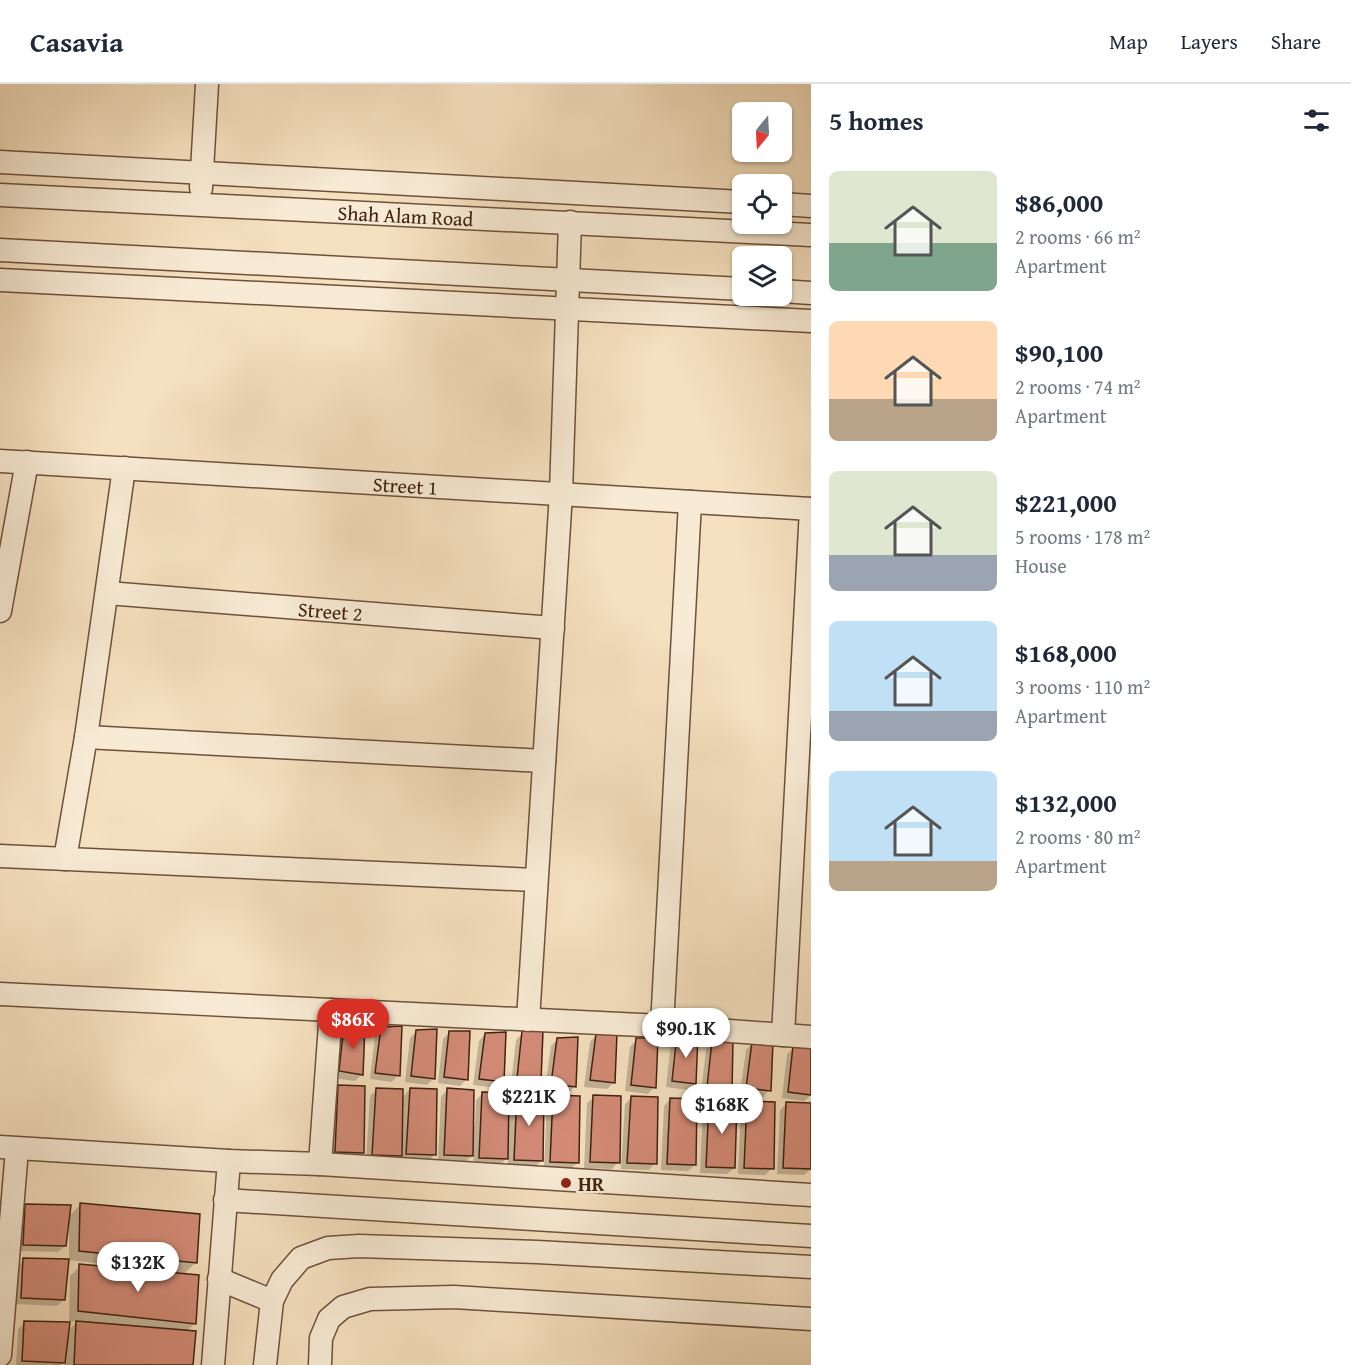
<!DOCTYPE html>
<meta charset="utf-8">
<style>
body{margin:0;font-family:"Gentium Book Plus",serif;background:#f2f2f3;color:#1f2937;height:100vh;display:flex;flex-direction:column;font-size:22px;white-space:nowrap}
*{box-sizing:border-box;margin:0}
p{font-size:20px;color:#747a83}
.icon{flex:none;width:33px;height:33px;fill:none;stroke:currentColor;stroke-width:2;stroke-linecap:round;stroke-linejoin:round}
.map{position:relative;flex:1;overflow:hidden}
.sheet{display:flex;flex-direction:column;background:#fff;width:540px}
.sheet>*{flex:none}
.needle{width:39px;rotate:198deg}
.tools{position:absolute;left:732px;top:18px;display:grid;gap:12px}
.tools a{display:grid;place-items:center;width:60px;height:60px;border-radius:9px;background:#fff;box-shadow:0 2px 4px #0004;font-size:30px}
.price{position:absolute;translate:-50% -51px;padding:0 14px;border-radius:21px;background:#fff;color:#222;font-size:20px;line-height:39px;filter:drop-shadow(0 2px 3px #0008)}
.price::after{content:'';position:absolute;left:50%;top:36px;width:18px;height:14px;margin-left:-9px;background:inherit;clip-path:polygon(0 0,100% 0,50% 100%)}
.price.on{background:#d93025;color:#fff}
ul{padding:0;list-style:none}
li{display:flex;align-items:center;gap:18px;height:150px;padding:0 18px}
li span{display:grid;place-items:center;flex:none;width:168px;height:120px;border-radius:9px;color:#555}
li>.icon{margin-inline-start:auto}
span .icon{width:72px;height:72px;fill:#fffc;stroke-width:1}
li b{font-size:26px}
h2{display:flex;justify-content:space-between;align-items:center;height:72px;padding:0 18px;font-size:26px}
header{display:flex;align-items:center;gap:36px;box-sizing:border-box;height:84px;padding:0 30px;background:#fff;border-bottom:2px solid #e0e1e3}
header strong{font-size:28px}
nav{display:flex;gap:33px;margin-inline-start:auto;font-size:21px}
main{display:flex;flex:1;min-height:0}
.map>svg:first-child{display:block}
.shadow{fill:#0003}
.building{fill:#d38b77;stroke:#41210f;stroke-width:1.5}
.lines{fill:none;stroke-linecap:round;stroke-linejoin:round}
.minor-casing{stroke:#6e513b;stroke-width:25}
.minor{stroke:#f8ebd5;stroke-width:22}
.poi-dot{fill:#8f2418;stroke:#f8ebd5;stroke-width:2}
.labels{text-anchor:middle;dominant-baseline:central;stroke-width:5;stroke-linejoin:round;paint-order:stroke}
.street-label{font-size:20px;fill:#41210f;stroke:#f8ebd5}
.poi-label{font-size:20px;font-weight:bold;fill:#41210f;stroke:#f8ebd5;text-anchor:start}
</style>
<header>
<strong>Casavia</strong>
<nav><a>Map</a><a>Layers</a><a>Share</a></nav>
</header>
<main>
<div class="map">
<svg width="811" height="1281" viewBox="0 0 811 1281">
<rect width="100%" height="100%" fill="#f5e0bf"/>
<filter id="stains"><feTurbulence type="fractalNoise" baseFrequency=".00333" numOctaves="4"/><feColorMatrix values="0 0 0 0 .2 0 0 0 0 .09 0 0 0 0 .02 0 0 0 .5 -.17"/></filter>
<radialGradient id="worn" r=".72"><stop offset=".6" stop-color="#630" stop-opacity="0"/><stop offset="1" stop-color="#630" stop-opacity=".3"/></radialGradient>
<path class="shadow" d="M345,943l17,47 -7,7 -22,-3 5,-45z
M381,944l17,47 -6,7 -22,-3 5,-44z
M417,947l17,47 -7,7 -22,-3 5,-44z
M450,948l16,48 -6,6 -22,-3 5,-44z
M523,949l17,47 -7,7 -22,-3 5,-44z
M485,950l17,48 -6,6 -23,-3 6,-44z
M596,951l17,48 -6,6 -23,-2 6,-45z
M678,952l17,47 -7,7 -22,-3 5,-45z
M558,955l16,48 -6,6 -23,-3 6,-44z
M637,956l17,47 -6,7 -23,-3 5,-44z
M713,959l17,47 -6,6 -23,-3 5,-44z
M752,959l17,47 -6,7 -23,-3 6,-44z
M794,963l17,48 -7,6 -22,-3 5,-44z
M339,1003l24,65 -7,7 -27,-1 3,-65z
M410,1005l24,66 -6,6 -28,-1 1,-5 -7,7 -28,-1 4,-65 6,-6 25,9z
M447,1006l25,36h3l1,-26 7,-7 25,18h2l1,-10 7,-6 25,64 -8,8 -27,-1v-9l-8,8 -27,-1 1,-10 -9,8 -27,-1 3,-64z
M554,1012l24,66 -7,7 -27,-1 3,-65z
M594,1013l24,65 -6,7 -28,-1 3,-65z
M631,1014l24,65 -6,7 -28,-1 4,-65z
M670,1015l25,66 -7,6 -27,-1 3,-64z
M710,1018l24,66 -7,6 -27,-1 3,-64z
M748,1019l24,65 -7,7 -27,-1 3,-65z
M787,1019l24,1v65l-7,6 -27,-1 3,-64z
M80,1121l115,58 -12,12 12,48 -9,9 6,33h-127v-4l-4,4h-45l2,-36 7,-6 42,8 10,-9 -8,-1 1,-45 10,-10 76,6v-2l-87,-10v-44z
M25,1122l40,40 -7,6 -41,-1 2,-39z
M24,1176l39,40 -6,6 -42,-2 2,-38z"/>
<path class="building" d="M344,941h21l-2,50 -24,-4z
M402,942l-2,50 -25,-3 6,-46z
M437,945l-2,50 -24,-3 5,-46z
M449,947h21l-2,49 -24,-3z
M522,947h21l-2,50 -24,-3z
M506,948l-2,50 -25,-3 6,-46z
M617,949l-2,50 -25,-3 6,-46z
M677,950h21l-2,50 -24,-3z
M578,953l-2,50 -25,-3 6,-46z
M636,954h22l-2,50 -25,-3z
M712,957h21l-1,50 -25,-4z
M773,957l-2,50 -25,-3 6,-46z
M793,962h18v49l-23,-3z
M338,1001l27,1 -1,67 -29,-1z
M376,1004l27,1 -1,67 -30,-1z
M410,1004l27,1 -1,66 -30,-1z
M447,1004l27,2 -1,66 -29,-1z
M482,1008l27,1 -1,66 -29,-1z
M517,1009l27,1 -1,67 -29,-1z
M553,1011l27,1 -1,67 -29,-1z
M593,1011l28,1 -1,67 -30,-1z
M631,1012l27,1 -1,67 -30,-1z
M670,1014l27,1 -1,66 -29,-1z
M709,1017l28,1 -2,66 -29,-1z
M747,1017l28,1 -1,67 -30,-1z
M786,1018l25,1v66l-28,-1z
M80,1119l120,11 -3,49 -118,-12z
M25,1120l46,1 -5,41 -43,-1z
M23,1174l46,1 -4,41 -44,-2z
M79,1180l120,11 -3,49 -118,-13z
M24,1237l46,1 -5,41 -43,-2z
M76,1237l120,10 -3,34h-119z"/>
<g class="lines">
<defs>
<g id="minor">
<path d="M0,78l742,40"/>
<path d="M201,104l6,-104"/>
<path id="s1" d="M0,111l811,40"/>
<path d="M782,120l29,2"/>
<path d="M0,166l742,39"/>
<path d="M0,196l811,41"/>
<path d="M782,207l29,2"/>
<path id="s2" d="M0,377l811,48"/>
<path id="s3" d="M107,509l446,35"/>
<path d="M0,527l27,-149"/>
<path d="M86,653l458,24"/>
<path d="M0,772l535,24"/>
<path d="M65,775l21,-122 38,-269"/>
<path d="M0,910l662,32 149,11"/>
<path d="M528,936l33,-527 9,-271"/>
<path d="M662,942l28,-524"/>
<path d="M783,951l28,-526"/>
<path d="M0,1063l229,14 91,3 491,31"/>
<path d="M320,1080l11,-154"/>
<path d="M225,1116l586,36"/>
<path d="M219,1195l53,22"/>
<path d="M0,1271l17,-206"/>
<path d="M213,1281l16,-204"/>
<path d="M265,1281l7,-64 10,-21 19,-22 27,-10 31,-2 178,6 274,15"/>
<path d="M320,1281l1,-27 8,-19 14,-12 27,-8 84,-2 357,22"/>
</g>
</defs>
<use href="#minor" class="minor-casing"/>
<use href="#minor" class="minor"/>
</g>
<circle class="poi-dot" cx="566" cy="1099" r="6"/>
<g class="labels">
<g class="street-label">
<text stroke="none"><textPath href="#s1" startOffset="406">Shah Alam Road</textPath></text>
<text stroke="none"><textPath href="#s2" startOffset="406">Street 1</textPath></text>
<text stroke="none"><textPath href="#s3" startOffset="224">Street 2</textPath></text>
</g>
<g class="poi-label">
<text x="578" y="1099">HR</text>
</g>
</g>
<rect width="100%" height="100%" filter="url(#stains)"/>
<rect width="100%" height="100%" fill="url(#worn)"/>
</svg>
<div class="tools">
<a><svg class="needle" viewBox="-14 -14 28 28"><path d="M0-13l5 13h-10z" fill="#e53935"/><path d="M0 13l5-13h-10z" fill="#747a83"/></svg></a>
<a><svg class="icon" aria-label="locate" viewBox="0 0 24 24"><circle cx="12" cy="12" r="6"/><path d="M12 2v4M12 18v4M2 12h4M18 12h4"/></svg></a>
<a><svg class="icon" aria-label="layers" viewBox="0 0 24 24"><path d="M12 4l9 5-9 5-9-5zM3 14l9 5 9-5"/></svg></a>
</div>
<b class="price on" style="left:353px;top:966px">$86K</b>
<b class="price" style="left:686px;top:975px">$90.1K</b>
<b class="price" style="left:529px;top:1043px">$221K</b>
<b class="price" style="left:722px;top:1051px">$168K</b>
<b class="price" style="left:138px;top:1209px">$132K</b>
</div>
<section class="sheet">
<h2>5 homes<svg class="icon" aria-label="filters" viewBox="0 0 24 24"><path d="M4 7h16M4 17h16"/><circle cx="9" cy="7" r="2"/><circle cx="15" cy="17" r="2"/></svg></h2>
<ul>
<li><span style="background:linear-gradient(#dfe7d0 60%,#7fa58c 0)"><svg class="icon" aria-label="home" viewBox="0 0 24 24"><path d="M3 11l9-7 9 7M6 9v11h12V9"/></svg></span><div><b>$86,000</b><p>2 rooms · 66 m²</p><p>Apartment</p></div></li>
<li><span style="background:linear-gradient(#ffd9b3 65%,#b9a48a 0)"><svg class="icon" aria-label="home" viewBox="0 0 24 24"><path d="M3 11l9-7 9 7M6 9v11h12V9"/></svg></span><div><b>$90,100</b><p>2 rooms · 74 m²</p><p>Apartment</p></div></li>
<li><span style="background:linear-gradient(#dfe7d0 70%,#9aa5b1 0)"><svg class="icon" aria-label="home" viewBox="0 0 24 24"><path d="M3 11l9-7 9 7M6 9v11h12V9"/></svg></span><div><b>$221,000</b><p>5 rooms · 178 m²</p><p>House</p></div></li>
<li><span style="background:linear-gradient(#bfe0f5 75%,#9aa5b1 0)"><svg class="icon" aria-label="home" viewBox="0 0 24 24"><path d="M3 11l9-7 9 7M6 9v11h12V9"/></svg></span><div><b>$168,000</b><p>3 rooms · 110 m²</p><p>Apartment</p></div></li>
<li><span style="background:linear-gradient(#bfe0f5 75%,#b9a48a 0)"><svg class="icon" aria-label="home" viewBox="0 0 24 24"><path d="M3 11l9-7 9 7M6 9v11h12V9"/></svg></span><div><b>$132,000</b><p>2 rooms · 80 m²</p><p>Apartment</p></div></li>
</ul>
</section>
</main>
